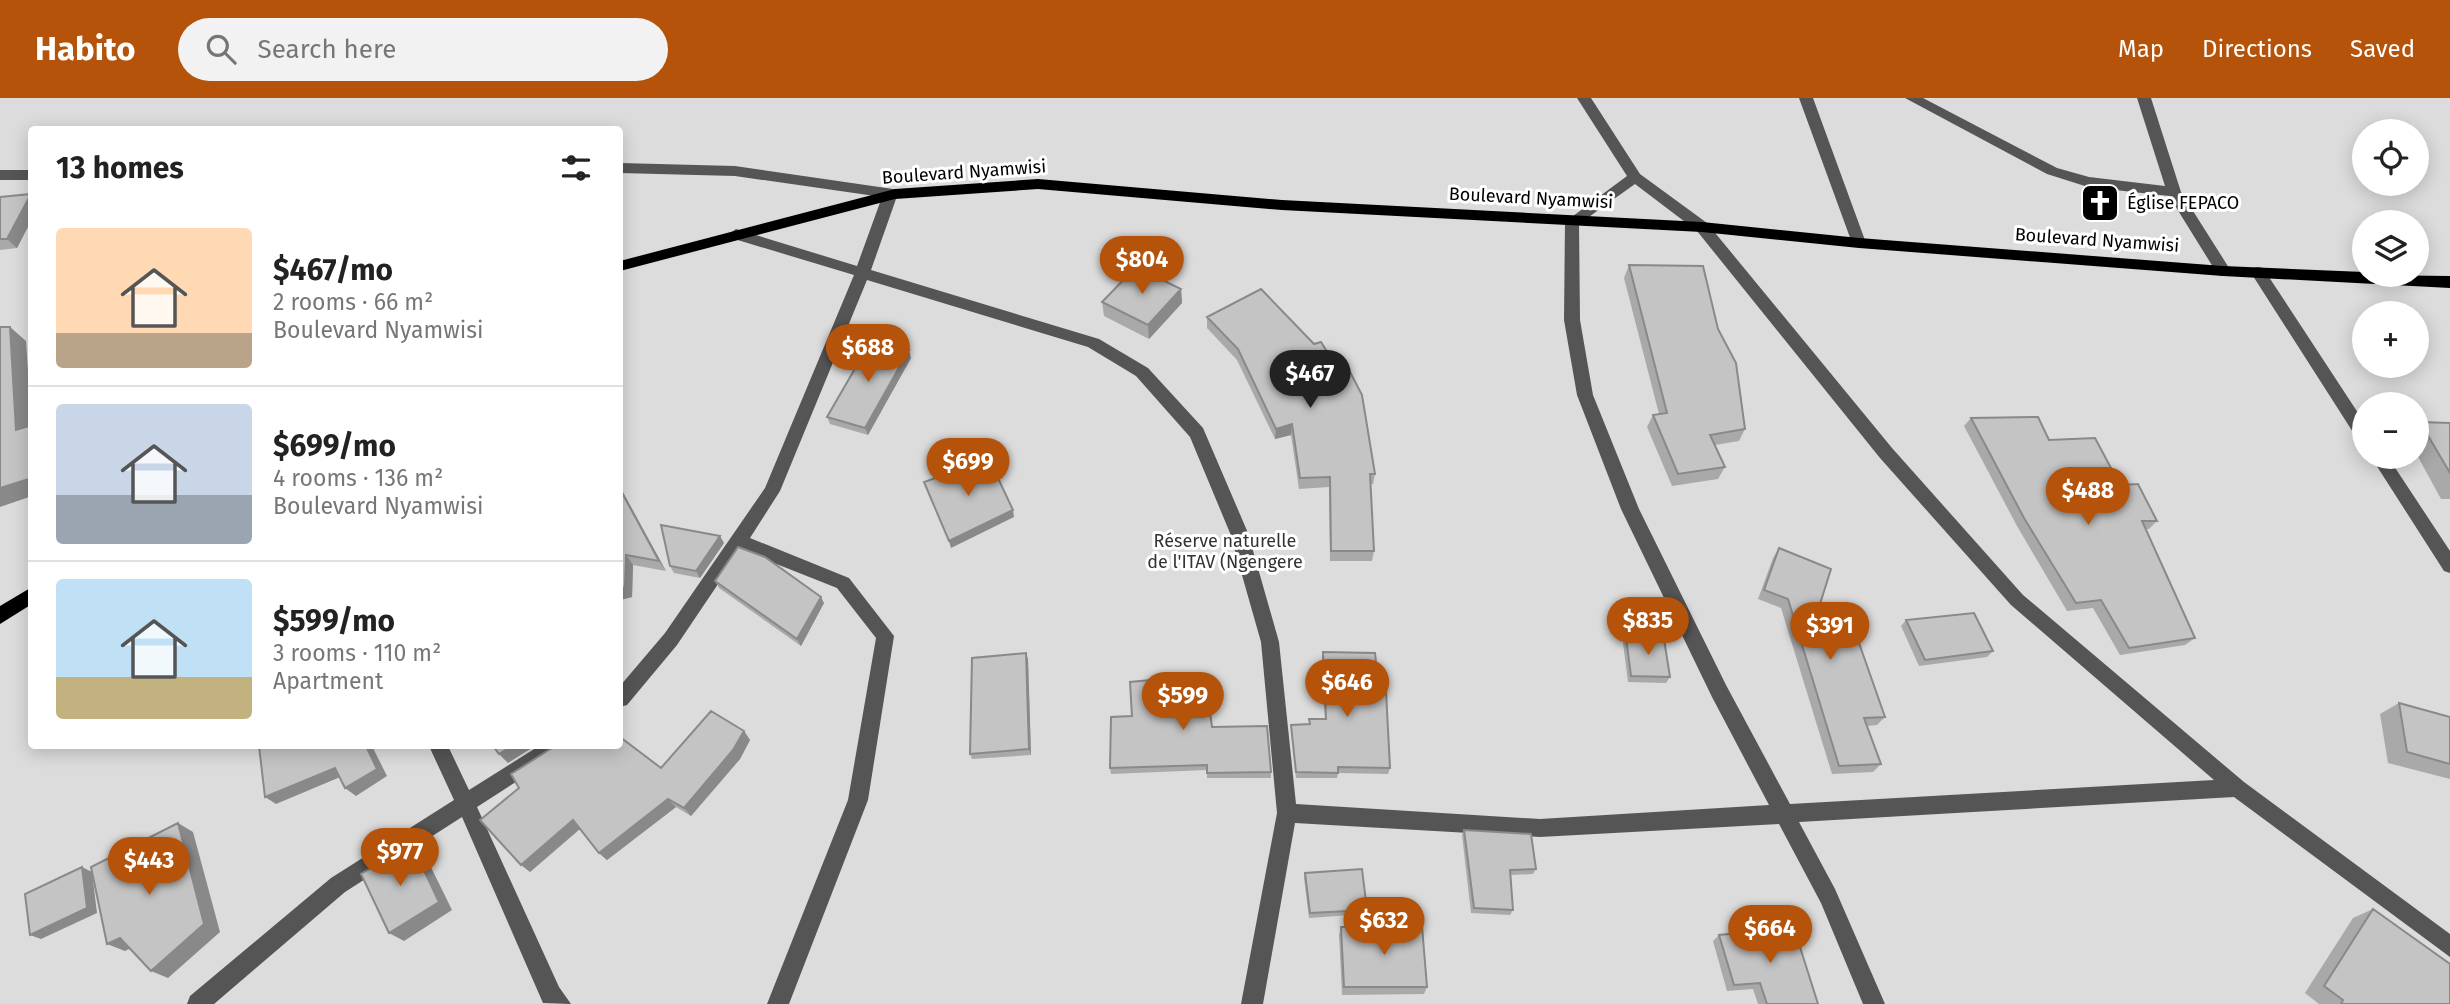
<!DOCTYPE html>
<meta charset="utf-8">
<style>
body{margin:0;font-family:"Fira Sans",sans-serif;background:#f2f2f2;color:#222;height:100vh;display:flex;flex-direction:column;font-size:26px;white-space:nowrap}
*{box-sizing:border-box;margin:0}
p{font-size:23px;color:#767676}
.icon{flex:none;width:38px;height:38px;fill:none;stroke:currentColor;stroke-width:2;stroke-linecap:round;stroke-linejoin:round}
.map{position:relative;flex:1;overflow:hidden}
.details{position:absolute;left:28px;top:28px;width:595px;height:623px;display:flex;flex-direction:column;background:#fff;border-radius:7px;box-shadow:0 4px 18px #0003}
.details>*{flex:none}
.buttons{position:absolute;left:2352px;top:21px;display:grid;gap:14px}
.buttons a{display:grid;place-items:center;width:77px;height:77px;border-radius:50%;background:#fff;box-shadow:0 4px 18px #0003;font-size:35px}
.price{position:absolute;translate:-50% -60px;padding:0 16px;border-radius:24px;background:#b45309;color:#fff;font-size:23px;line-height:46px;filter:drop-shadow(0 2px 4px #0008)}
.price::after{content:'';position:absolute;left:50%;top:42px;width:21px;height:16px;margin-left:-10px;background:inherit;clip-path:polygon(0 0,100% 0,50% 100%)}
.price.on{background:#222;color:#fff}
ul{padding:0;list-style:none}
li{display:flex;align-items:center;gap:21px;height:175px;padding:0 28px}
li+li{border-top:2px solid #e0e0e0}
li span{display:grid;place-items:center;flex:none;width:196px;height:140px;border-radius:7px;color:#555}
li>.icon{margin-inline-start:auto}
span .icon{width:84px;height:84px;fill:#fffc;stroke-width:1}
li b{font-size:30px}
h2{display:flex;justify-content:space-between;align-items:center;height:84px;padding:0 28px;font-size:30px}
header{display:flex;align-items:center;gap:42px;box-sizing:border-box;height:98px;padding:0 35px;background:#b45309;color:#fff}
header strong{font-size:33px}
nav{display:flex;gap:38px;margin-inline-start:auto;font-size:24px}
.search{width:490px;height:63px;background:#f2f2f2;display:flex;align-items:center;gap:18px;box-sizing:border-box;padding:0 24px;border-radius:38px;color:#767676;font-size:26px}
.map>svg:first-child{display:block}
.green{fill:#dcdcdc;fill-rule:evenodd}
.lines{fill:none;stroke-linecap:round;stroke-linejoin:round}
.major-casing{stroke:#dbdbdb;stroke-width:3}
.minor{fill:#555;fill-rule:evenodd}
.major{fill:#000;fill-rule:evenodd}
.wall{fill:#a9a9a9}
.shaded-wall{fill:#898989}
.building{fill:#c4c4c4;stroke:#898989;stroke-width:2}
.labels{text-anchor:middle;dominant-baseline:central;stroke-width:6;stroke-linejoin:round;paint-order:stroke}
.street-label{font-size:18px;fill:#000;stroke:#fff}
.poi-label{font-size:18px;fill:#000;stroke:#fff;text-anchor:start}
.park-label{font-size:18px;fill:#333;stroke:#fff}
</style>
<header>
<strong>Habito</strong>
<div class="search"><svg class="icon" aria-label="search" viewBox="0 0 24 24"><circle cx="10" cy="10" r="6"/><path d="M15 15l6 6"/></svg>Search here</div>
<nav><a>Map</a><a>Directions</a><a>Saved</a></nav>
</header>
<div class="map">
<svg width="2450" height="906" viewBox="0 0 2450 906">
<rect width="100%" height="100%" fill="#fff"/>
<path class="green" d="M0,0h2450v906h-2450zM32,32h588v616h-588zM2364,33h53v53h-53zM2364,124h53v53h-53zM2364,215h53v53h-53zM2364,306h53v53h-53z"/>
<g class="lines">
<defs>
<path id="major" d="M1038,81l244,21 420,22 157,16 364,28 141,6v3l86,1v12l-227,-12 -364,-28 -157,-16 -420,-22 -244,-21 -143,10 -275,72v-10l275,-72z
M32,489v17l-32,20v-18z"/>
</defs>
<use href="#major" class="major-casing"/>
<path class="minor" d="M1577,0h14l49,76 67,49 185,225 131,147 221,187 206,152v23l-216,-160 -435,25 36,67 50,115h-22l-42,-101 -42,-79 -239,13 -245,-14 -32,181h-22l36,-191 -16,-171 -31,-109 -40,-96 -54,-61 -48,-29 -221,-67 -87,211 -30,47 99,40 45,58 -26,164 -79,204h-22l81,-204 28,-162 -39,-50 -96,-38 -64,95 -50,60 -7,2v-21l45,-53 100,-145 89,-213 -123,-37 -2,-4 7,-5 121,37 25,-69 -147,-21 -115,-3v-10l115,3 165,24 2,4 -6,5 -25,71 228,69 49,29 55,60 45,105 31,109 17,162 244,15 229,-14 -57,-108 -91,-188 -44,-114 -13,-75 1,-98 62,-46zM1635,86l62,47 183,227 131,147 203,175 -424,24 -64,-119 -87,-176 -46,-114 -13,-75 -1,-96z
M1799,0h14l53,145 -2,4 -5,1 -7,-5z
M1905,0h18l134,70 32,9 76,9 -28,-88h14l30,94 50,79 -8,5 -5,-1 -49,-79 -81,-9 -41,-13z
M0,72h32v10h-32z
M2258,169l5,1 101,154v19l-6,-1 -105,-164 -3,-4 3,-4z
M2371,359h17l62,94v22l-6,-2z
M429,648h19l21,44 70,-44h25l-2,6 -85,55 82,180 12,17 -28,-1 -81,-186 -117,75 -131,112h-27l3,-8 141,-118 123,-78z"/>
<use href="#major" class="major"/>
</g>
<path class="wall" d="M32,97v24l-15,29 -17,2v-53z
M1629,167l89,64 27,100 -6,12 -24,4 10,22 -7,12 -46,7 -25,-59 6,-12 6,-1 -35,-136z
M1181,191l1,14 -33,36 -45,-23 -2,-14z
M1207,219l168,157 -2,10h-3l4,67 -2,10h-42l-1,-74 -30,2 -8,-54 -16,4 -38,-79 -30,-32z
M911,260l-43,77 -38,-11 -3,-7z
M1971,320l78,22 71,45 37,36 -8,8h-4l50,109 -10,7 -65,10 -27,-47 -26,3 -50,-85 -53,-100z
M2420,324l30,1v76h-9l-24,-44v-30z
M620,389l46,84 -33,-6 -1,32 -12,3z
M724,445l-24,35 -26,-5 -4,-7z
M1779,450l28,97 78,72 -8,8 -10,1 14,38 -8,8 -41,2 -51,-166 -23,-9 15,-41z
M715,483l109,22 -23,43 -82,-58z
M1906,522l87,31 -6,6 -68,9 -18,-40z
M1626,539l44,40 -4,6 -38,-1 -5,-39z
M1323,554l54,20 13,96 -2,6 -50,-1 -1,5h-41l-5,-48v-5l18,-1v-5h16l-3,-60z
M1028,561l3,96 -59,4 -2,-5z
M2399,605l51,14v62l-62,-16 -8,-49z
M1212,629l59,45v6h-64v-8l-96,4 -1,-6z
M744,633l6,9 -10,19 -49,57 -15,-9 -69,53 -8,-7 -19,-24 -50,43 90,-126 41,22z
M1464,732l72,39 -3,5 -22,1 2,35 -3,5 -39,-2 -9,-78z
M1305,775l62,37 -2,4 -56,4 -5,-40z
M2373,811l77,95h-131l-14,-11 48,-75z
M1341,829l86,60 -3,7 -82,1 -3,-60z
M1719,837l99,69h-60l-5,-15 -26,2 -14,-50z"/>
<path class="shaded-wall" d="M31,96l1,25 -15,29 -10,-9z
M1181,191l1,14 -33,36 -1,-14z
M10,229l16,14 6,89h-16z
M909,252l2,8 -43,77 -3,-7z
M1292,326l-1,11 -16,4 1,-10z
M32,380v18l-32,11v-19z
M620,389l46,84 -7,-10 -39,-72z
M1013,412l1,7 -63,31 -2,-7z
M720,438l4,7 -24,35 -4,-7z
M626,457l7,10 -1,32 -12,3v-12z
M821,499l3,6 -23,43 -4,-7z
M1026,555l2,6 3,96 -2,-6z
M744,633l6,9 -10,19 -49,57 -7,-8z
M366,648h6l15,30 -31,20 -11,-8z
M512,648h23l-27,17 -9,-9z
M335,670l10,7 -69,29 -11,-7z
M668,701l8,8 -69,53 -8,-7z
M573,722l9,7 -52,45 -9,-7z
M178,725l15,9 27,100 -52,46 -17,-7z
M411,745l13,10 28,57 -48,31 -15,-8z
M82,769l10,5 5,41 -56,26 -11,-4z
M120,840l17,7 -12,6 -18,-7z"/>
<path class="building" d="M31,96l-24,45h-7v-42z
M1629,167l74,1 15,63 18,34 9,66 -35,6 15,32 -47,7 -25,-59 14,-2z
M1136,169l45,22 -33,36 -46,-23z
M1261,191l53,55 7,-2 18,29 9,-3 14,27 13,79h-5l4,77h-43l-1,-74 -30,1 -8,-54 -16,5 -38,-80 -31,-32z
M0,229h10l6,103 16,-5v53l-32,10z
M871,243l38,9 -44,78 -38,-11z
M2038,319l11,23 46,-2 25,47 18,-1 19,37h-15l53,117 -66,10 -28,-48 -25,3 -52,-85 -53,-100z
M2420,324l30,1v50z
M989,361l24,51 -64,31 -25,-59z
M620,391l39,72 -33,-6 -1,32 -5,1z
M661,427l59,11 -24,35 -26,-5z
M738,449l27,10 56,40 -24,42 -82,-58z
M1779,450l52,21 -24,76 52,-2 26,74 -21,1 17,46 -42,2 -51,-167 -24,-9z
M1974,515l19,38 -68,9 -19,-40z
M1626,539l38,2 6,38 -39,-1z
M1323,554l52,1 2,19h8l5,96 -52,-1v6l-42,-1 -5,-47 19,-1 -1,-5h17z
M1026,555l3,96 -59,5 2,-96z
M1205,577l7,52 55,-1 4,46 -64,1v-8l-97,3 1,-51 21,-1 -2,-34z
M2399,605l51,14v47l-43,-12z
M711,613l33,20 -11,19 -49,58 -16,-9 -69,54 -26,-33 -52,45 -41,-45 39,-32 -8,-14 44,-28h65v-9l41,31z
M259,648h107l11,23 -32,19 -10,-20 -70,29z
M493,648h19l-13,8z
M178,725l26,101 -53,47 -31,-33 -13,6 -16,-77z
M1464,732l67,4 5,35 -26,1 3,40 -39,-2z
M411,745l28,59 -50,31 -28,-59z
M82,769l5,41 -57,27 -5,-41z
M1362,771l5,41 -57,3 -5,-40z
M2373,811l77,55v40h-109l2,-4 -19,-14z
M1422,828l5,61h-83l-3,-60z
M1794,830l24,76h-51l-7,-21 -26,2 -15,-50z"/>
<defs>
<symbol id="church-square" viewBox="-11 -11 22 22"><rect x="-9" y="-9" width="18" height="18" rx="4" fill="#000" stroke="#fff"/><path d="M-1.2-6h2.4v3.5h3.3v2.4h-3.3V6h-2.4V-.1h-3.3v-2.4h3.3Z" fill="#fff"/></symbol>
</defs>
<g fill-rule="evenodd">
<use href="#church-square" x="2078" y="83" width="44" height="44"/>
</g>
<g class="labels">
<g class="street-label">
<text transform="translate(964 74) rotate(-4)">Boulevard Nyamwisi</text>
<text transform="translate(1531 100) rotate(3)">Boulevard Nyamwisi</text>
<text transform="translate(2097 142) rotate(4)">Boulevard Nyamwisi</text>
</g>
<g class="poi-label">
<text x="2127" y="105">Église FEPACO</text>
</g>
<g class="park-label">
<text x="1225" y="443">Réserve naturelle<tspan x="1225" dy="21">de l'ITAV (Ngengere</tspan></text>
</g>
</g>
</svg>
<div class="buttons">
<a><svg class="icon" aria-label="locate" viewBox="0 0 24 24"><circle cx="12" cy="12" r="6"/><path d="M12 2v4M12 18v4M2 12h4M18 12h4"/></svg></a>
<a><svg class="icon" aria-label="layers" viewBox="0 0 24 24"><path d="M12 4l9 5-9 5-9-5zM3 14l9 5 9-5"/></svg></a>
<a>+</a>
<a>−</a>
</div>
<b class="price" style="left:1142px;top:198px">$804</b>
<b class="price" style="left:868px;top:286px">$688</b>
<b class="price on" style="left:1310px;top:312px">$467</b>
<b class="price" style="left:968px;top:400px">$699</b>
<b class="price" style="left:2088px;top:429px">$488</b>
<b class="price" style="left:1648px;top:559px">$835</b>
<b class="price" style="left:1830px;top:564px">$391</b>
<b class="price" style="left:1347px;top:621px">$646</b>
<b class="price" style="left:1183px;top:634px">$599</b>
<b class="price" style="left:400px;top:790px">$977</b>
<b class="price" style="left:149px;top:799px">$443</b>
<b class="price" style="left:1384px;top:859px">$632</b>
<b class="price" style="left:1770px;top:867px">$664</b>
<section class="details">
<h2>13 homes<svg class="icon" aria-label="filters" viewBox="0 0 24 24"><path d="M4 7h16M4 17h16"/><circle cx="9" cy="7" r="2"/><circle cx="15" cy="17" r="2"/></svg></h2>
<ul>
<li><span style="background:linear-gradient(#ffd9b3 75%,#b9a48a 0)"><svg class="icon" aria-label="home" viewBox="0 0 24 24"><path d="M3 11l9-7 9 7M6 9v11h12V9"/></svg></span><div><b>$467/mo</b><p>2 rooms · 66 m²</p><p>Boulevard Nyamwisi</p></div></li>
<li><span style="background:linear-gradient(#c9d6e8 65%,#9aa5b1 0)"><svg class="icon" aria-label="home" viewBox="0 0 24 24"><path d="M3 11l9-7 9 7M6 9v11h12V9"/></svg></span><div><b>$699/mo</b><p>4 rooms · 136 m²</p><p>Boulevard Nyamwisi</p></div></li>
<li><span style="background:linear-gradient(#bfe0f5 70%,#c2b280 0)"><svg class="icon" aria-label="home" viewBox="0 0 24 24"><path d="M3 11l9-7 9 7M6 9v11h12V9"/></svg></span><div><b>$599/mo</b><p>3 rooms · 110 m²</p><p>Apartment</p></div></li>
</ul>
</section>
</div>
